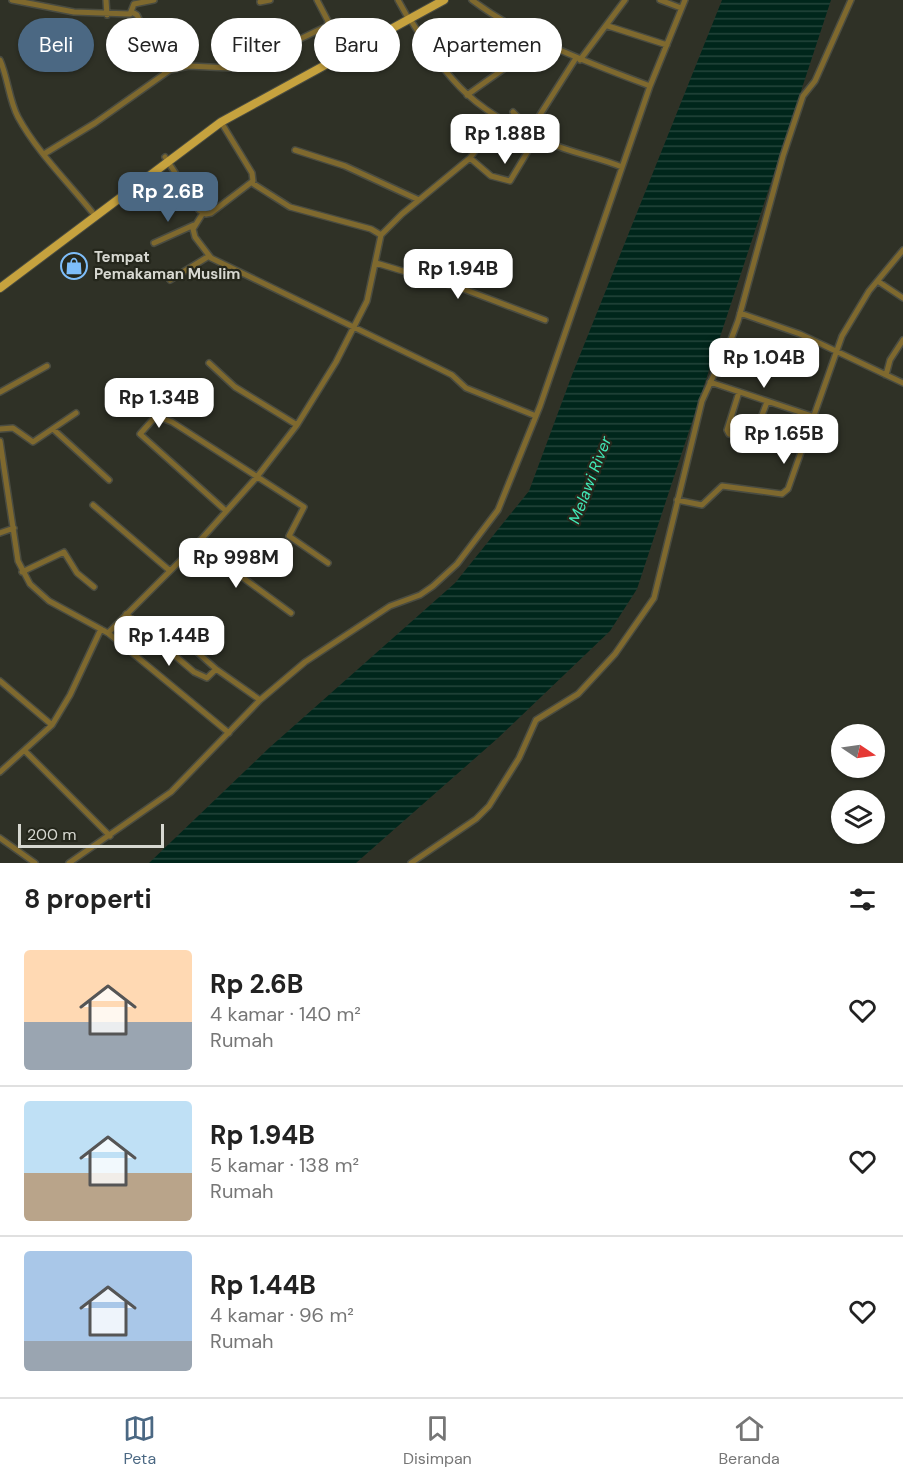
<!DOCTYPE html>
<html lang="id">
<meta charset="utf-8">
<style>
body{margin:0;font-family:"DM Sans",sans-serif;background:#f2f2f2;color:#222;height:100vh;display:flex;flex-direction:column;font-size:22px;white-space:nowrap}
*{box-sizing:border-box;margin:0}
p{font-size:20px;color:#767676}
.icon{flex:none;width:33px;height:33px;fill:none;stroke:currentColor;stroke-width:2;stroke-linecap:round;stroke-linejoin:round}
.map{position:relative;height:863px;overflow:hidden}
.sheet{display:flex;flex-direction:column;background:#fff;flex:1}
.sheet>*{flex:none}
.hud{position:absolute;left:18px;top:18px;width:600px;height:54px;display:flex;gap:12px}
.needle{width:39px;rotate:103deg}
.buttons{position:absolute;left:831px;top:724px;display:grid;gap:12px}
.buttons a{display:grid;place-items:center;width:54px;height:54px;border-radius:50%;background:#fff;box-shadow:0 2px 4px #0004;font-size:30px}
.scale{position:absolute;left:18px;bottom:15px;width:146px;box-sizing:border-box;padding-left:6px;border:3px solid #d7d8d1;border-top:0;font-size:16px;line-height:21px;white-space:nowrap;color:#d7d8d1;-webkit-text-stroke:4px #25271c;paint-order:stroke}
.price{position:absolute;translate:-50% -51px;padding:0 14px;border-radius:12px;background:#fff;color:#222;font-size:20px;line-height:39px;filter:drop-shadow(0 2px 3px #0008)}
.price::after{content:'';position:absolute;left:50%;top:36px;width:18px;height:14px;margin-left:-9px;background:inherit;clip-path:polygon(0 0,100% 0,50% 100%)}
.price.selected{background:#4b6883;color:#fff}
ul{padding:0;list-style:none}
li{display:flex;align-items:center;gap:18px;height:150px;padding:0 24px}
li+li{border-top:2px solid #e0e0e0}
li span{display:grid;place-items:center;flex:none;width:168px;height:120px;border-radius:6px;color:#555}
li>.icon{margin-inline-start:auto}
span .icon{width:72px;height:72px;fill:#fffc;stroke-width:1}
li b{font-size:26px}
h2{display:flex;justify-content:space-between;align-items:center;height:72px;padding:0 24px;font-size:26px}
.chip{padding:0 21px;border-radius:27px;background:#fff;box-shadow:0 2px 4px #0004;font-size:21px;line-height:54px}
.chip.selected{background:#4b6883;color:#fff}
.tabs{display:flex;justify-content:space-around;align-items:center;height:84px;border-top:2px solid #e0e0e0;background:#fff;font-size:16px;color:#767676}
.tabs a{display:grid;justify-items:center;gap:3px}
.tabs .selected{color:#4b6883}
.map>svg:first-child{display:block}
.water{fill:url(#water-rules)}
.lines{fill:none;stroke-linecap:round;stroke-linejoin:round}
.street-casing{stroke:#4a4c41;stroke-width:8}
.primary-casing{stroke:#4a4c41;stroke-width:10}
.street{stroke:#7f692e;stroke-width:5}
.primary{stroke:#c6a23e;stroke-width:8}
.labels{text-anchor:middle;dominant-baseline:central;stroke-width:4.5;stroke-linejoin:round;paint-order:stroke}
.poi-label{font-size:15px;font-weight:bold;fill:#d7d8d1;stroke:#25271c;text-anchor:start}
.water-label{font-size:16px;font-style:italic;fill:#41e9b7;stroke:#25271c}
</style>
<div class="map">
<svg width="903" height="863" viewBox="0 0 903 863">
<defs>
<pattern id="water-rules" width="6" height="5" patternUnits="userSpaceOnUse" patternTransform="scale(1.5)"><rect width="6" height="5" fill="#00261b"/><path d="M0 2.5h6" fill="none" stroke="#24453b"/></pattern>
</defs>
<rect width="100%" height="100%" fill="#2f3126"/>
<path class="water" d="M722,0h109l-194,589 -27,42 -112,107 -142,125h-207l120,-115 186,-165 74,-92 43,-116z"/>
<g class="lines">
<defs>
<path id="street" d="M12,0l62,12 56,2 4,-10 20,-4
M106,0l1,15
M398,0l9,16
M472,0c52,39 117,63 178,86
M660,0l21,8
M260,2l10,-2
M132,12l5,3 28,58
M410,19c41,66 64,92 137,123 24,11 51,15 75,25
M327,26l11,26
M608,26l59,19
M0,60c8,18 9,40 18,57 19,35 50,65 74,95
M580,60l45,-60
M467,95l55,-39 14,-19
M513,112l18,18
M531,129l45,-71
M295,150l50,16 74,34
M44,154l51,-31 75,-53 19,-4 41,2 43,-16 54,-26 1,-5 -11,-21
M165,157l34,53 7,4 5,-1 42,-32 -1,-8 -31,-51
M470,158l21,18 19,5 18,-30 3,-18
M252,183l38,24 81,22 10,6
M203,213l-10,16 2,8 16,21 227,110 14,7 14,13 70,28
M154,243l40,-18
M376,263l90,27 79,30
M170,280l39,-24
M879,282l24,16
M740,313l60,21 103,49
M209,363l26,24 62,38
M886,375l4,-15 13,-20
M710,382l102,34
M0,392l47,-26
M739,392l-12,38 2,4 24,5 14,-37
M0,429l13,-1 20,14 43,-29
M53,429l56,51
M0,441l18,120 12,23 19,17 59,32 121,100
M677,500l25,5 20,-19 60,8 6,-5 54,-153 27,-45 34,-41
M93,505l76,65
M226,511l-86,-77 16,-18 16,6 132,85 -15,29 39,27
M0,533l14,-5
M197,544l94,69
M22,572l42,-20 13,21 17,14
M126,614l68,58 13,6 9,-9
M108,633l89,-89 59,-66 41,-53 39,-63 31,-61 14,-66 21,-21 68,-56 29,-40
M177,634l39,35 44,31
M0,681l52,44
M25,751l85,85
M0,772l52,-47 18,-30 31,-66
M0,838l35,25
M69,863l102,-71 89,-92 45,-38 85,-56 30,-11 13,-9 24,-22 41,-54 42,-104 110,-320 35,-86
M411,863l65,-44 13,-13 30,-48 17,-38 42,-26 37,-40 39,-56 48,-197 15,-33 7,-10 14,-37 45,-165 20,-60 12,-15 36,-81"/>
<path id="primary" d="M0,288l221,-166 223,-122"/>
</defs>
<use href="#street" class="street-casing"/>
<use href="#primary" class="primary-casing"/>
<use href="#street" class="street"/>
<use href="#primary" class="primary"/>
</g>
<defs>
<symbol id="shop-ring" viewBox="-11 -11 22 22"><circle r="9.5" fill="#25271c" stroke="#7ebdf9" stroke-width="1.5"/><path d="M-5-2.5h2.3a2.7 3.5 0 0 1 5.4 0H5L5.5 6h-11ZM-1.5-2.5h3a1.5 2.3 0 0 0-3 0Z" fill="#7ebdf9"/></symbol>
</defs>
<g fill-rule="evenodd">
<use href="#shop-ring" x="59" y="251" width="30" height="30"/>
</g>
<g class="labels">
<g class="poi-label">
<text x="94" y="257">Tempat<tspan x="94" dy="17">Pemakaman Muslim</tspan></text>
</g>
<g class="water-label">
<text transform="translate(590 480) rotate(-69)">Melawi River</text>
</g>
</g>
</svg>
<div class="buttons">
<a><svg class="needle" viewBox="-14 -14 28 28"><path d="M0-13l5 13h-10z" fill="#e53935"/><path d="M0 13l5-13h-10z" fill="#767676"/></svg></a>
<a><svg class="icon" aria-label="layers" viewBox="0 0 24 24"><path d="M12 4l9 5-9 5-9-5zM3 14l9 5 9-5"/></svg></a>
</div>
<div class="scale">200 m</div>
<b class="price" style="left:505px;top:165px">Rp 1.88B</b>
<b class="price selected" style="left:168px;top:223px">Rp 2.6B</b>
<b class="price" style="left:458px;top:300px">Rp 1.94B</b>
<b class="price" style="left:764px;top:389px">Rp 1.04B</b>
<b class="price" style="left:159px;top:429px">Rp 1.34B</b>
<b class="price" style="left:784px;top:465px">Rp 1.65B</b>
<b class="price" style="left:236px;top:589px">Rp 998M</b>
<b class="price" style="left:169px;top:667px">Rp 1.44B</b>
<div class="hud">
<a class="chip selected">Beli</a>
<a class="chip">Sewa</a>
<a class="chip">Filter</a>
<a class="chip">Baru</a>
<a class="chip">Apartemen</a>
</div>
</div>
<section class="sheet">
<h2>8 properti<svg class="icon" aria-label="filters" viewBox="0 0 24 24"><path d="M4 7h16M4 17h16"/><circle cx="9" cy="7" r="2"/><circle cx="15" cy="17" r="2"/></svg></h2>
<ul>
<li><span style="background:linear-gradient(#ffd9b3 60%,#9aa5b1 0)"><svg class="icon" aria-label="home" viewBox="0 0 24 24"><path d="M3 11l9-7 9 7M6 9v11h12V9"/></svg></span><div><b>Rp 2.6B</b><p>4 kamar · 140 m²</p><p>Rumah</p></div><svg class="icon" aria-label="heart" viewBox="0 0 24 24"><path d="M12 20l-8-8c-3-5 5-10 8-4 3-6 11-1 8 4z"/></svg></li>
<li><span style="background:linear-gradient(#bfe0f5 60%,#b9a48a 0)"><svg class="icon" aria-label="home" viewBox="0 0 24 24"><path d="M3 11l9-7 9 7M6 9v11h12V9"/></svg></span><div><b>Rp 1.94B</b><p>5 kamar · 138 m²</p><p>Rumah</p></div><svg class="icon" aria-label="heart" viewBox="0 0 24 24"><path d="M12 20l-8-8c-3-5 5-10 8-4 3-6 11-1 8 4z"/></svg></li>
<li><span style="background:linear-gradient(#a9c7e8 75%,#9aa5b1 0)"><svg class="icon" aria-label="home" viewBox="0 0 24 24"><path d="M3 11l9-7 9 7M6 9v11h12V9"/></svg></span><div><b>Rp 1.44B</b><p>4 kamar · 96 m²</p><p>Rumah</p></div><svg class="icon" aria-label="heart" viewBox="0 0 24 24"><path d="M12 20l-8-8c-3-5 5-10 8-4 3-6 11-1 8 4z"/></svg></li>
</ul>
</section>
<nav class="tabs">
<a class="selected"><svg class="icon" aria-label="map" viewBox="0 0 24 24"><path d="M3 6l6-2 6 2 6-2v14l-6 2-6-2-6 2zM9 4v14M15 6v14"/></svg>Peta</a>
<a><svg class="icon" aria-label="saved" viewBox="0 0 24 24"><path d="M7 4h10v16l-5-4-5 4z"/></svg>Disimpan</a>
<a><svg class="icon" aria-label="home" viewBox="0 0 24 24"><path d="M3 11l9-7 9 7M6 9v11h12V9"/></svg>Beranda</a>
</nav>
